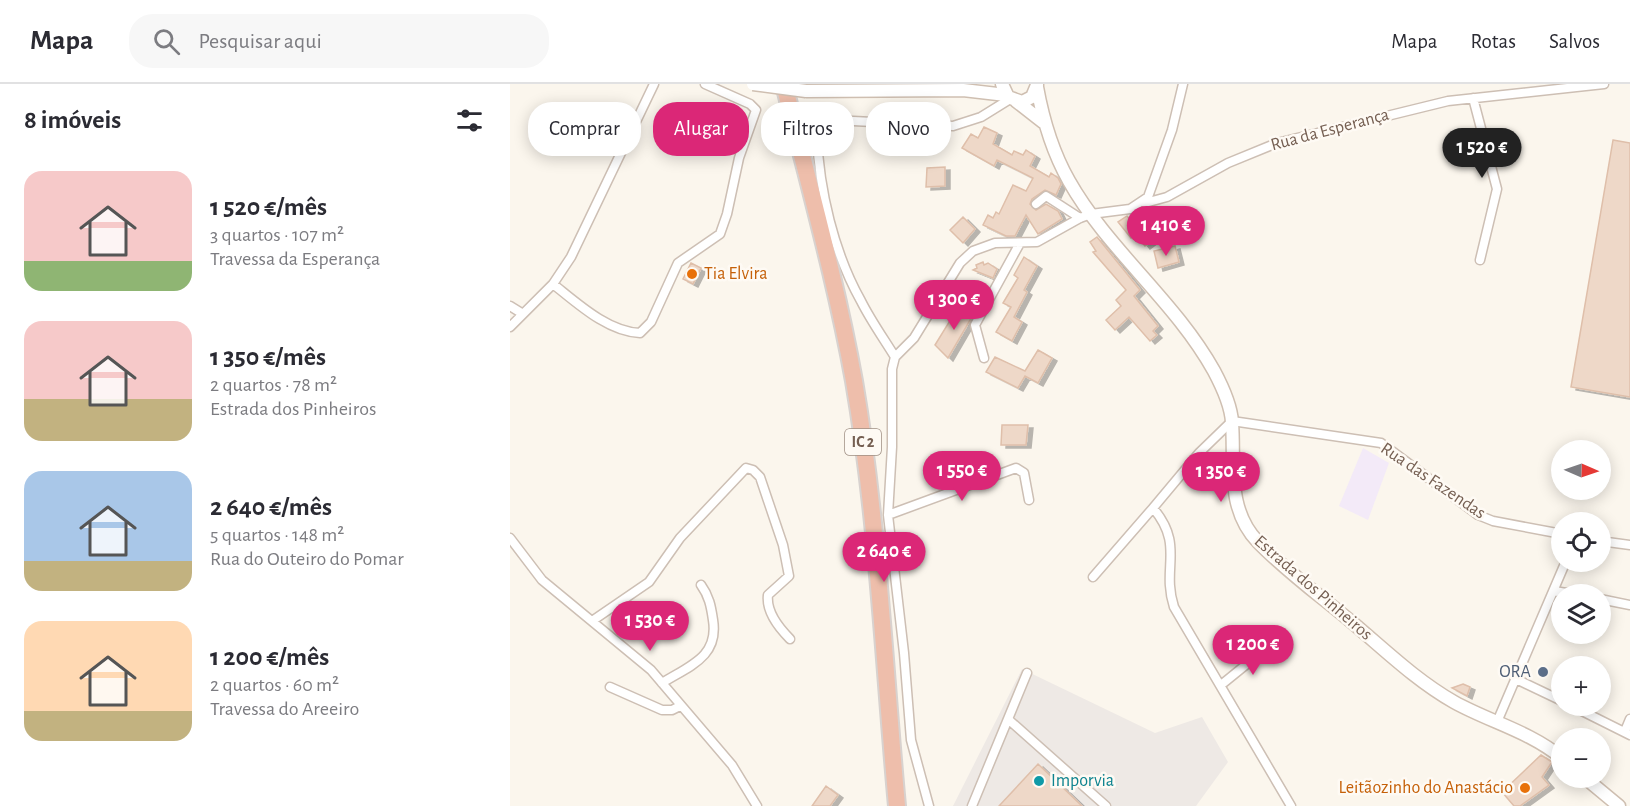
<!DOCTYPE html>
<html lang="pt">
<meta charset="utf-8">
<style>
body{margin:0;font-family:"Alegreya Sans",sans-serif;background:#f7f7f7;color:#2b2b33;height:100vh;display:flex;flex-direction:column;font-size:22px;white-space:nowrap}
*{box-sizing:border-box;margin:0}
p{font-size:20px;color:#7c7c81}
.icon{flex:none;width:33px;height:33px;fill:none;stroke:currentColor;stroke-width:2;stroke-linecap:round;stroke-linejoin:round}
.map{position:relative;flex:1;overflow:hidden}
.sheet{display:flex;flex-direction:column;background:#fff;width:510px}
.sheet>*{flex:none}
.guide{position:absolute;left:18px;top:18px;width:570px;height:54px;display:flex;gap:12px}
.needle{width:39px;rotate:92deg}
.buttons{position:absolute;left:1041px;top:356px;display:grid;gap:12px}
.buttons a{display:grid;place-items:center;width:60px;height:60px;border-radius:50%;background:#fff;box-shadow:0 3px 15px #0003;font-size:30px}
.price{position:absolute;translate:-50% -51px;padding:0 14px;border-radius:21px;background:#db2777;color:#fff;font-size:20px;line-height:39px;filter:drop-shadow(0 2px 3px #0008)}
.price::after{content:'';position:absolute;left:50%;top:36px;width:18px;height:14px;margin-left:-9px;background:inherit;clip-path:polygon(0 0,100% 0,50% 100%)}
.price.selected{background:#222;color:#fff}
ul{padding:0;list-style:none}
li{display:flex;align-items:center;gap:18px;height:150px;padding:0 24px}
li span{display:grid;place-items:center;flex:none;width:168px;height:120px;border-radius:18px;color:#555}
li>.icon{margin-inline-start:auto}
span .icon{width:72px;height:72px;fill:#fffc;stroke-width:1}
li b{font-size:26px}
h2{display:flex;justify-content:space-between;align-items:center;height:72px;padding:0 24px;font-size:26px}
.tag{padding:0 21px;border-radius:24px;background:#fff;box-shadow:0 3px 15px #0003;font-size:21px;line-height:54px}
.tag.selected{background:#db2777;color:#fff}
header{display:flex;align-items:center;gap:36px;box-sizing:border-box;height:84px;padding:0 30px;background:#fff;border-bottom:2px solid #e1e1e2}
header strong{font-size:28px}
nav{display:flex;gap:33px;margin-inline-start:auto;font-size:21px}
.search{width:420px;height:54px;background:#f7f7f7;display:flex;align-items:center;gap:15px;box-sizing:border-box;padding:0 21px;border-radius:24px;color:#7c7c81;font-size:22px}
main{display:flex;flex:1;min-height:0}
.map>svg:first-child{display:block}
.industrial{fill:#eee9e5}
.education{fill:#f3eaf8}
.building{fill:#eed8c8;stroke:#dfbfaa;stroke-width:1.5;filter:url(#shadow)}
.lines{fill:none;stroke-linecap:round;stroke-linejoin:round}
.street-casing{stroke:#cdbfb4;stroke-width:11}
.secondary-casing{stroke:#cfbfb1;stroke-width:15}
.highway-casing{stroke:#d8d2cf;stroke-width:20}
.street{stroke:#fff;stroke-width:8}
.secondary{stroke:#fff;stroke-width:12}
.highway{stroke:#eebeab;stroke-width:16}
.secondary-bridge-casing{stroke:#cfbfb1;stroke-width:15;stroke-linecap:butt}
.secondary-bridge{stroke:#fff;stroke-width:12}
.food-dot{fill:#e8710a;stroke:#fefaf4;stroke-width:2}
.service-dot{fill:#5c6f8a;stroke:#fefaf4;stroke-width:2}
.culture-dot{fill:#0f9aa8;stroke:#fefaf4;stroke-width:2}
.labels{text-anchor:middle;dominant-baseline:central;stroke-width:5;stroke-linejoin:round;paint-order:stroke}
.shield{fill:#fefaf4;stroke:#9e8e83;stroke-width:1.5}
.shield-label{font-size:16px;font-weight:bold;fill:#755f52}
.street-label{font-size:18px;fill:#755f52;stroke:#fefaf4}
.food-label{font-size:18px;fill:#c56008;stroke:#fefaf4;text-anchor:start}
.service-label{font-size:18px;fill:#4e5e75;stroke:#fefaf4;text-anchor:end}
.culture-label{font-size:18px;fill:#0d838f;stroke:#fefaf4;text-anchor:start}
</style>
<header>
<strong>Mapa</strong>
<div class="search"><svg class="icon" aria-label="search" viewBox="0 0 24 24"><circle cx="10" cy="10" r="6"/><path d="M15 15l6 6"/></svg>Pesquisar aqui</div>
<nav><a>Mapa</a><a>Rotas</a><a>Salvos</a></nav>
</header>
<main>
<section class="sheet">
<h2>8 imóveis<svg class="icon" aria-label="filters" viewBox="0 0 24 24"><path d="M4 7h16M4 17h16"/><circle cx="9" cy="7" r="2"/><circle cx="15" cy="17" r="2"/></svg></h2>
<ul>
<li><span style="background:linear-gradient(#f6c9c9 75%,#8fb573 0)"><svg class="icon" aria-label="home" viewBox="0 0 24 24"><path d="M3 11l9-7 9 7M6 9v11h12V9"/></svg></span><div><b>1 520 €/mês</b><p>3 quartos · 107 m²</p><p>Travessa da Esperança</p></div></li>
<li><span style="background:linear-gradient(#f6c9c9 65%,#c2b280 0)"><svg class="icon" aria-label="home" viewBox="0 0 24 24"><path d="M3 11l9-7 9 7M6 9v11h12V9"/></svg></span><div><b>1 350 €/mês</b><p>2 quartos · 78 m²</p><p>Estrada dos Pinheiros</p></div></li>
<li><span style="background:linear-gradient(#a9c7e8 75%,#c2b280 0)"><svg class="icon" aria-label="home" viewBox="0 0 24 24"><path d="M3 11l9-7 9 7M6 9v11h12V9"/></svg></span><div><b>2 640 €/mês</b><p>5 quartos · 148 m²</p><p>Rua do Outeiro do Pomar</p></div></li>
<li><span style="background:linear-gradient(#ffd9b3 75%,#c2b280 0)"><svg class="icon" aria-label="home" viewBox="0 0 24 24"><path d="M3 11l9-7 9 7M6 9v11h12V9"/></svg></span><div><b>1 200 €/mês</b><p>2 quartos · 60 m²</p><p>Travessa do Areeiro</p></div></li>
</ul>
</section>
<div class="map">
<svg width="1120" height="722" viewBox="0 0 1120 722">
<defs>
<filter id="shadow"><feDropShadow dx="5" dy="3" stdDeviation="0" flood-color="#0004"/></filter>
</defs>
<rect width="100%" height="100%" fill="#fbf6ed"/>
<path class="industrial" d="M512,585l133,64 47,-16 26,45 -32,44h-243z"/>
<path class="education" d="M853,364l26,15 -21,57 -29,-14z"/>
<path class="building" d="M85,43l14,5 -3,10 -14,-5z
M474,43l13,6 -4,11 19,11 2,-4 9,4 3,-5 9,6 -5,10 19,11 2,-4 7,5 3,6 -5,11 -11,-5 -13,9 -2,5 6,6 10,-6 12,7 4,8 -24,15 -12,-19 -11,21h-9l-23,-11 5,-10 5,3 3,-6 3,2 14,-29 13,6 7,-13 -36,-18 -3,6 -32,-18 9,-14 7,4z
M1103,56l17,3v254l-59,-10z
M435,83v19l-19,1 1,-19z
M617,132l10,11 8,-6 12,16 -12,9 -9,-11 -5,3 -13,-16z
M453,133l12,12 -12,14 -13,-13z
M587,153l43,53 -6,6 24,30 -5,5 4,4 -7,6 -21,-24 -14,13 -9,-10 15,-14 -5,-6 10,-10 -33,-38 3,-1 -6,-9z
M665,162l4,16 -21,6 -4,-17z
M514,173l13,9 -13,24 3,2 -13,25 8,5 -10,19 -16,-9 15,-25 -8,-4 15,-25 -4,-3z
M473,178l1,3 4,-2 9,6 -4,9 -20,-8 4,-2 -1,-3z
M181,179l10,5 -8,16 -10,-5z
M449,222l14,9 -25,43 -13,-13z
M528,266l14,8 -14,25 -13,-7 -7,12 -32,-16 9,-15 30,14z
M492,341h26l-2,20h-25z
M953,600l7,3 -3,9 -15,-8z
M1031,671l11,7 -10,15 7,8 -29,21h-6l-12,-14z
M528,680l44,42h-83z
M316,702l12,9 -8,11h-18z"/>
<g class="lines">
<defs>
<path id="street" d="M963,14l24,91 -17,71
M635,119l22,-6 61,-34 49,-20 171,-42 156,-17
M526,120l10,-8 34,22
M43,200c24,19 55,48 87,49l11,-11 27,-59 42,-29 7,-20 12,-56 17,-48 -6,-6 -45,-20
M0,222l13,8
M0,243l43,-43 18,-27 83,-173
M385,273c-11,-18 -24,-36 -34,-56 -27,-48 -42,-111 -44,-166l5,-9 11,-6 120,6 28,-9 29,-18
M474,274l-9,-33 45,-82
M378,431l128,-47 8,5 5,27
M0,454l32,42 109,90 81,95 25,41
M1090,457l30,4
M583,493l60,-69
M1044,507l19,3
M1090,515l30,6
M82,537l57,-39 31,-44 66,-70 7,2 7,7 23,68 6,31 -21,19c-2,16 11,33 22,44
M1006,595l46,22
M152,599c27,-17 57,-26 51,-63 -2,-14 -4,-24 -12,-35
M711,601l48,-39
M100,603l52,23h10l8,-4
M1060,621l60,30
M499,636l97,86
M987,638l69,-161
M1115,647l5,-12
M419,722l-18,-66 -7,-87 -16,-138 4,-68v-78l3,-12 19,-19 46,-75 13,-12 22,-8 42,-1 43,-24 11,-4 39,-5 18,-12 24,-67 11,-46
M462,722l55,-133
M781,722l-117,-199c-13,-40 11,-61 -21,-99l46,-55 33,-32 149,22 97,72 15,6 69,13"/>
<path id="secondary" d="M492,0l6,13 14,5 10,-5 5,-12
M527,3c6,33 15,64 32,94 39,69 106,120 145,190 8,15 17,34 18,51 3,42 -6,87 26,120 29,30 64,55 96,82 32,27 63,57 100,78 36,20 75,29 108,56
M296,7l157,-1 43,5
M506,17l27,21
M1074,693l35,29"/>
<path id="highway" d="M274,0c24,98 52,197 70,297 24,140 30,284 43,425"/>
</defs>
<use href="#street" class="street-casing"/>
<use href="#secondary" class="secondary-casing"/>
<use href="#highway" class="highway-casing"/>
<use href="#street" class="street"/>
<use href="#secondary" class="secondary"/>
<use href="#highway" class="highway"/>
<defs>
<path id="secondary-bridge" d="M243,0l53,7"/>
</defs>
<use href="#secondary-bridge" class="secondary-bridge-casing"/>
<use href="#secondary-bridge" class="secondary-bridge"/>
</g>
<g class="food-dot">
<circle cx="182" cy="190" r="6"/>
<circle cx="1015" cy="704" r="6"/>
</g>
<circle class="service-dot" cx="1033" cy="588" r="6"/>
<circle class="culture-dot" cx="529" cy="697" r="6"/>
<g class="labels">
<rect class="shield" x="335" y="345" width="36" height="26" rx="4.5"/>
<g class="shield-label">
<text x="353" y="358">IC 2</text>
</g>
<g class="street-label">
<text transform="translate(820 46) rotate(-15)">Rua da Esperança</text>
<text transform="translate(923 397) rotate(34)">Rua das Fazendas</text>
<text transform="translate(803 504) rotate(41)">Estrada dos Pinheiros</text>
</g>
<g class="food-label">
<text x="194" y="190">Tia Elvira</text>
<text x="1003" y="704" text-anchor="end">Leitãozinho do Anastácio</text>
</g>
<g class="service-label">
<text x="1021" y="588">ORA</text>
</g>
<g class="culture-label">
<text x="541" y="697">Imporvia</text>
</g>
</g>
</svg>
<div class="buttons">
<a><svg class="needle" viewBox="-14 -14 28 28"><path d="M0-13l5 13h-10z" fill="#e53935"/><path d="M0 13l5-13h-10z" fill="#7c7c81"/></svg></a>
<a><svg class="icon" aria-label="locate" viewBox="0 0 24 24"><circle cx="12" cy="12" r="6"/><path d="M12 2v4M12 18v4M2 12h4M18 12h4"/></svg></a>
<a><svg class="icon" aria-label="layers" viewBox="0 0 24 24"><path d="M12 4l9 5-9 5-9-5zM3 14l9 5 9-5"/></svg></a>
<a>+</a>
<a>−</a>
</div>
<b class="price selected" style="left:972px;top:95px">1 520 €</b>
<b class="price" style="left:656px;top:173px">1 410 €</b>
<b class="price" style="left:444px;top:247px">1 300 €</b>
<b class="price" style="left:452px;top:418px">1 550 €</b>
<b class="price" style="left:711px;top:419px">1 350 €</b>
<b class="price" style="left:374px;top:499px">2 640 €</b>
<b class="price" style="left:140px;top:568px">1 530 €</b>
<b class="price" style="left:743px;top:592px">1 200 €</b>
<div class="guide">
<a class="tag">Comprar</a>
<a class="tag selected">Alugar</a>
<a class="tag">Filtros</a>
<a class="tag">Novo</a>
</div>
</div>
</main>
